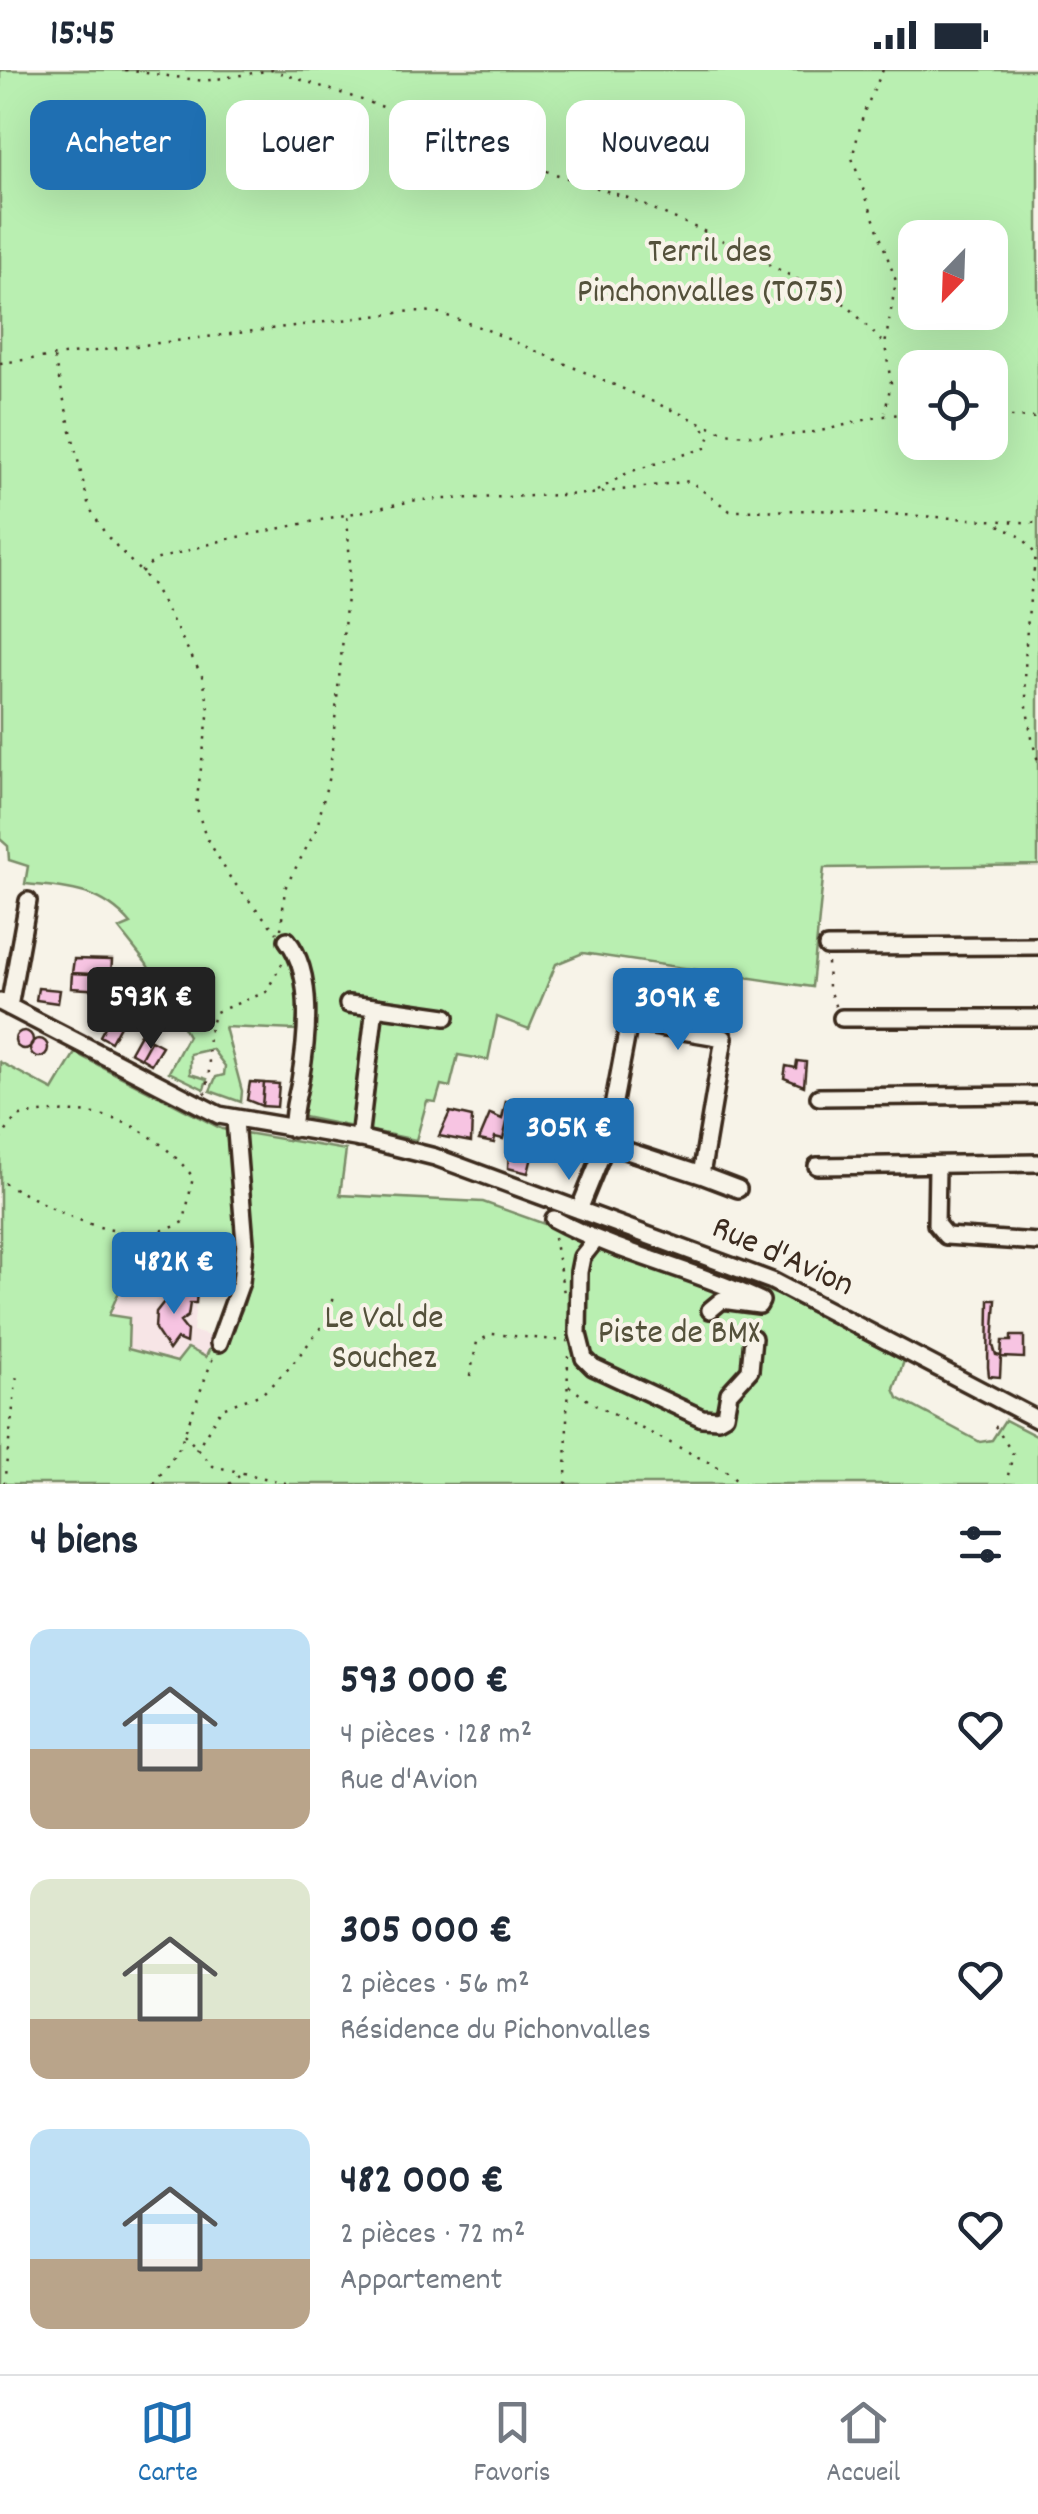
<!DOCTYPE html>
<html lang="fr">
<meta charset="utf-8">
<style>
body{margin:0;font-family:Dekko,sans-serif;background:#f2f2f3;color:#1f2937;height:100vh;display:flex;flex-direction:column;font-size:38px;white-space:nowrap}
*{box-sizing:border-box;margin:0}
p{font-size:32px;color:#747a83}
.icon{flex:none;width:55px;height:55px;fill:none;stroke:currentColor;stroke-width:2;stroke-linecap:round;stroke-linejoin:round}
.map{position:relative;height:1414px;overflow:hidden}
.sheet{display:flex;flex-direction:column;background:#fff;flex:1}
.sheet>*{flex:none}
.top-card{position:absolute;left:30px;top:30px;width:980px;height:90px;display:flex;gap:20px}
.needle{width:65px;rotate:203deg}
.tools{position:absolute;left:898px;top:150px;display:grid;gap:20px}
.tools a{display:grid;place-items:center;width:110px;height:110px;border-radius:20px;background:#fff;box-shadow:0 10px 40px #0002;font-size:50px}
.price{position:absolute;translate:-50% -85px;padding:0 22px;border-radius:10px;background:#1f6fb2;color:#fff;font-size:32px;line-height:65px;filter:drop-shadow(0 2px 5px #0008)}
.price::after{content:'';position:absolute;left:50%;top:60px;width:30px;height:22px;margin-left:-15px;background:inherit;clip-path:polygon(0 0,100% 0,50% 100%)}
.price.selected{background:#222;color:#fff}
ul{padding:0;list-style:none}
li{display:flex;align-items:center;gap:30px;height:250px;padding:0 30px}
li span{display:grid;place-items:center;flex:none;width:280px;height:200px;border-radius:20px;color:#555}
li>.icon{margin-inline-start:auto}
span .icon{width:120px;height:120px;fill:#fffc;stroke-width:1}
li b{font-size:42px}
h2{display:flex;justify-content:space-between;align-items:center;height:120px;padding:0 30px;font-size:42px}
.chip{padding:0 35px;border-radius:20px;background:#fff;box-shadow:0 10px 40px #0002;font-size:35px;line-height:90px}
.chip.selected{background:#1f6fb2;color:#fff}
.status{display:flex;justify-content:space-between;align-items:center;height:70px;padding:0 50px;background:#fff;direction:ltr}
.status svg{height:28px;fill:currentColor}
.dock{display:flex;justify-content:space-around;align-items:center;height:140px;border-top:2px solid #e0e1e3;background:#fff;font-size:28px;color:#747a83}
.dock a{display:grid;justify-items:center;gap:5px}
.dock .selected{color:#1f6fb2}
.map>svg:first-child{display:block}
.built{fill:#f7e5e6}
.green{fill:#b9efb1;stroke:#7a8c68;stroke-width:2.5;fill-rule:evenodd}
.building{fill:#f7c4e2;stroke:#3b2a1e;stroke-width:2.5}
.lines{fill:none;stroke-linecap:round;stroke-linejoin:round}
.minor-casing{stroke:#3b2a1e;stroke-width:22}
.path{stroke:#3b2a1e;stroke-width:2.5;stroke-dasharray:2.5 8;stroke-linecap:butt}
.minor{stroke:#f7f3e8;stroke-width:15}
.labels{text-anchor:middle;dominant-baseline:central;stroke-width:8;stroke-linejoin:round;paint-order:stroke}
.park-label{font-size:35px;fill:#54513b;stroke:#f7f3e8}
.street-label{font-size:35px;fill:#3b2a1e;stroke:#f7f3e8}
</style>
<div class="status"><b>15:45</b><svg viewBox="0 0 49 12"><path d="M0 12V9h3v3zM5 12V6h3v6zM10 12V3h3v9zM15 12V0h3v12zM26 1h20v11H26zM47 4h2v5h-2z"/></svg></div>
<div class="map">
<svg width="1038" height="1414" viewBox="0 0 1038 1414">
<rect width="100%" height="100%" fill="#f7f3e8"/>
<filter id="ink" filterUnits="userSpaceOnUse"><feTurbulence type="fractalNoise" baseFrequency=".01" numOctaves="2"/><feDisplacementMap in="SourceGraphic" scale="20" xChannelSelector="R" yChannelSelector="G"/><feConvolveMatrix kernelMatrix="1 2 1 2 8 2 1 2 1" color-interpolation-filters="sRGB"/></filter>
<g filter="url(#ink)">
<path class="built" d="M195,1174l-4,46 6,1 -4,40 20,6 -7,21 -28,4 -51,-13 -18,-33 14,-38 32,-28z"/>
<path class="green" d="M0,0h1038v795l-214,3 -12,119 -229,-34 -27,11 -27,65 -32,-12 -9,43 -30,-5 -8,32 -9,-2 -5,17 -9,-1 -11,39 -117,-24 15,-71 -2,-69 -12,-1 -4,55 -71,-3 17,64 -1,11 -31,-11 6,-14 8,-2 1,-9 -13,-17 -22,5v20l17,5 -3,10 -35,-17 19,-36 -42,-73 -27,-34 12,-5c-30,-35 -63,-36 -106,-40l3,-18 -19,-6 -1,-14 -8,-7zM915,168h75v74h-75zM915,298h75v74h-75z
M75,983l147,76 124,21 -6,45 143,7 73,26 14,-9 206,75 128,67 -10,28 4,9 82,44 12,-2 13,-20 33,17v47h-1038v-422l53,28zM209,1168l43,3c-1,27 -2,66 -21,86 -12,12 -19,13 -25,30l-18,-9 -11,14 -49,-13 1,-31 -20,-3c19,-49 33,-62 85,-70v6l13,1z"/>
<path class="building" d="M74,889l38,1 -1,15 -39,-2z
M72,903l39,2 -8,15 -32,-2z
M38,918l22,2 -2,13 -22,-3z
M111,946l11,6 -11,20 -11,-6z
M15 970a9 9 0 1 1 18 0a9 9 0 1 1-18 0Z
M140,964l11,6 -10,18 -11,-6z
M30 978a9 9 0 1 1 18 0a9 9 0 1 1-18 0Z
M151,970l11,6 -11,18 -10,-6z
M797,991l9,1 -2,24 -20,-8 2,-12 10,2z
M250,1012l14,1 -2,23 -15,-6z
M264,1013l15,1 -2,23 -15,-1z
M506,1031l6,2 -9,36 -8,-2 -1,6 -15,-3 11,-26 12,5z
M450,1042l22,5 -1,25 -32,-6z
M509,1078l23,9 -4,16 -20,-5z
M181,1221h16l-1,12h-6l-2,13 -8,6 7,9 -1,12 -9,-4 -8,11 -14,-21 1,-17 11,-14z
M989,1230h7l-3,45 3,10 5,1 -1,21 -11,-1 -1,-9z
M1011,1266h13v22l-23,-1 1,-16h9z"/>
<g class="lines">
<defs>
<path id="minor" d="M287,870c28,34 20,100 13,141 -3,17 -8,30 -7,48
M827,877l211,-1
M0,932l219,113 148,25 68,17 337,124 266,139
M348,934l27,3
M9,937l19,-106
M842,948h196
M819,1027l219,-2
M359,1069l16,-132 71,10
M817,1096l221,-3
M937,1097l-1,57 10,12 92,6
M701,1105l37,14
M579,1140l27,-66 23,-122 95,16 -23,137 -95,-31
M554,1149c65,35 139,50 207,82l-2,4 -37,-5 -12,10
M594,1172l-12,15 -3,15 -1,62 6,24 9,9 109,51 16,1 7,-4 4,-22 21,-23 3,-32
M219,1273l22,-61 4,-39 -10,-123"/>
</defs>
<use href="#minor" class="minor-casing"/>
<path class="path" d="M125,0l79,11 68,-11 135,45 100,43 121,40 80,35 139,72 38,40
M883,0l-19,42 -12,46 44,123 -11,64 6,38 -6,29
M54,288l35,149 17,28 48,51 49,92 6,31 -13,96 9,30 26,44 46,54
M0,293l413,-52 23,1 49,17 240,104c34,4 70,4 104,-4 30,-7 54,-16 86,-15
M990,346l48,2
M597,421l32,-19 76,-24 4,-10 -7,-12
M999,455l24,13 13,17c-10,69 -19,139 2,206
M141,502l14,-12 69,-20 193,-40 174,-6 99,-13 40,30 88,-1 220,13
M281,859l4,-41 32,-60 13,-57 20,-205 -3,-52
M827,893l1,24 8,21
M205,1024c10,-29 -4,-53 11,-82l50,-20 18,-32
M0,1070l16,-23c74,-15 129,0 177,60l-9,45c-60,32 -129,-13 -184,-41
M554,1167l10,56
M470,1306l7,-34 15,-8 75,7
M569,1316l24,18 133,67 14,13
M995,1356l18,28 -7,30
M184,1364l29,32 77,18
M196,1380l26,-42 40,-14 29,-28 38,-49 4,-22
M4,1414l13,-110
M154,1414l25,-36 35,-93
M229,1414l10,-8
M566,1414l2,-128"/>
<use href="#minor" class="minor"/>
</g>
</g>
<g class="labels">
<g class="park-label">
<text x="710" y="184">Terril des<tspan x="710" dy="40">Pinchonvalles (T075)</tspan></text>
<text x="384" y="1250">Le Val de<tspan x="384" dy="40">Souchez</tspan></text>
<text x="679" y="1265">Piste de BMX</text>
</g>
<g class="street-label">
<text transform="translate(782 1188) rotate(24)">Rue d'Avion</text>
</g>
</g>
</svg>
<div class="tools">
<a><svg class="needle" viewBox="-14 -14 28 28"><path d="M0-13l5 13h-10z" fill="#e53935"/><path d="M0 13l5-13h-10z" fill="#747a83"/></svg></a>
<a><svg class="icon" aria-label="locate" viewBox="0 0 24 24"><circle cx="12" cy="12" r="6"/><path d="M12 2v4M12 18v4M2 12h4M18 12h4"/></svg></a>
</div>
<b class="price selected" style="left:151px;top:982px">593K €</b>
<b class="price" style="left:678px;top:983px">309K €</b>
<b class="price" style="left:569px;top:1113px">305K €</b>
<b class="price" style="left:174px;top:1247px">482K €</b>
<div class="top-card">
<a class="chip selected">Acheter</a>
<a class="chip">Louer</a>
<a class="chip">Filtres</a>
<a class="chip">Nouveau</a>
</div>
</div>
<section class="sheet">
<h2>4 biens<svg class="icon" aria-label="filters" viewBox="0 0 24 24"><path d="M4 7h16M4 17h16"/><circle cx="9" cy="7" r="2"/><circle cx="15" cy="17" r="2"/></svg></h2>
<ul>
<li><span style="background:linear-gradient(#bfe0f5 60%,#b9a48a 0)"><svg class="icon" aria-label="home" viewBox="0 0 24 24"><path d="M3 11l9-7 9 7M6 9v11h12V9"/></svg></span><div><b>593 000 €</b><p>4 pièces · 128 m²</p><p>Rue d'Avion</p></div><svg class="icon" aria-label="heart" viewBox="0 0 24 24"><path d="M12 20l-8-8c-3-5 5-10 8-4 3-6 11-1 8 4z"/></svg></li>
<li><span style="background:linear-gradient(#dfe7d0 70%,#b9a48a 0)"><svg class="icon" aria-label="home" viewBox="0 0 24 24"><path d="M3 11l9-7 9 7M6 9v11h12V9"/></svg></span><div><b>305 000 €</b><p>2 pièces · 56 m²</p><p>Résidence du Pichonvalles</p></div><svg class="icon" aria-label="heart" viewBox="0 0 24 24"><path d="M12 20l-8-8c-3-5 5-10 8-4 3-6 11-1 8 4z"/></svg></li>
<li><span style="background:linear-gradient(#bfe0f5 65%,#b9a48a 0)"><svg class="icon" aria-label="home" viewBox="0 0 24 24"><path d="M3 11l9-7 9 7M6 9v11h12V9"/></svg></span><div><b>482 000 €</b><p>2 pièces · 72 m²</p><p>Appartement</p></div><svg class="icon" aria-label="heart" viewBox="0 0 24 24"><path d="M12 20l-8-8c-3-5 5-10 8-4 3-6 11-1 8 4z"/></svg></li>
</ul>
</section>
<nav class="dock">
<a class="selected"><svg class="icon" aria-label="map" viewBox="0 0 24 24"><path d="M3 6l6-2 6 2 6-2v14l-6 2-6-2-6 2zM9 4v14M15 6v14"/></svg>Carte</a>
<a><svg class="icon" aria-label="saved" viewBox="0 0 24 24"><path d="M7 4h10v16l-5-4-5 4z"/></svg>Favoris</a>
<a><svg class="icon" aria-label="home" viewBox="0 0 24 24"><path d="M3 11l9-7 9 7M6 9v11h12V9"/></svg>Accueil</a>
</nav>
